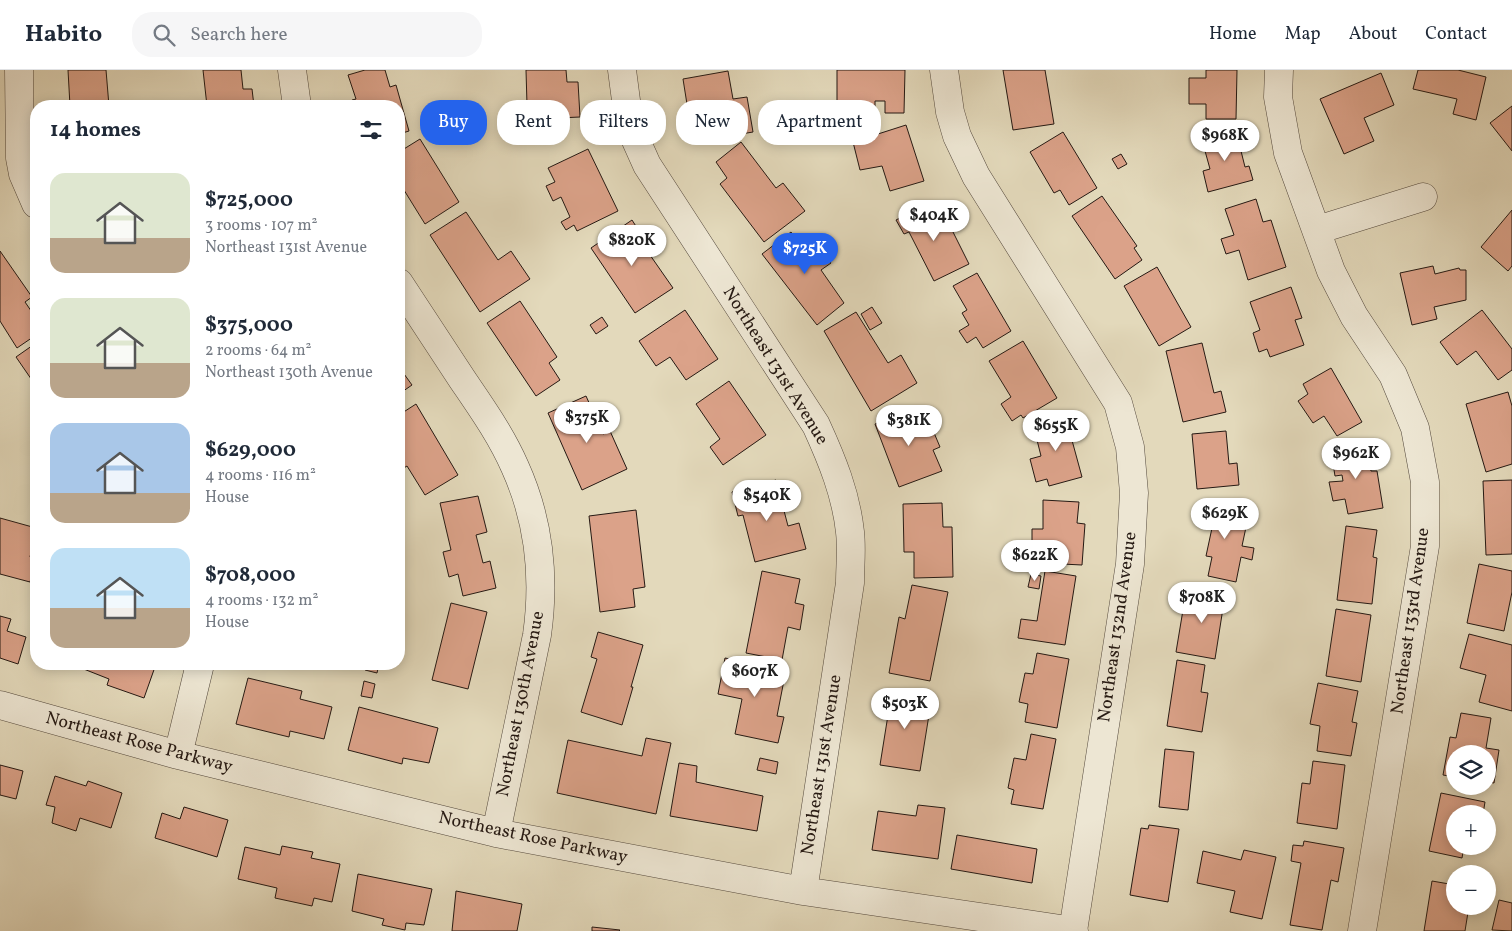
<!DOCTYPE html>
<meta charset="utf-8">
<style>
body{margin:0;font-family:Vollkorn,serif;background:#f6f6f7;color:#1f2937;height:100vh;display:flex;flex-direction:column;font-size:19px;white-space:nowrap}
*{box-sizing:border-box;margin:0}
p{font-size:16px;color:#747a83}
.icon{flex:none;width:28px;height:28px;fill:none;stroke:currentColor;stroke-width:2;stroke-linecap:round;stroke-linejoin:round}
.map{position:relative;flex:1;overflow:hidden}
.drawer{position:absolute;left:30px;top:30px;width:375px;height:570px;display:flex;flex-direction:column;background:#fff;border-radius:20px;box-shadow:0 2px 12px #0003}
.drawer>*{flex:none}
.banner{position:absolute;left:420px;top:30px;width:475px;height:45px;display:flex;gap:10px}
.tools{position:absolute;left:1446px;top:675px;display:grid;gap:10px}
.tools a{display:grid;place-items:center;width:50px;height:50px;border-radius:50%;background:#fff;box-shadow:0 2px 12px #0003;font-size:25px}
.price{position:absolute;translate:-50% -42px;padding:0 11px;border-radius:18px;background:#fff;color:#222;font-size:16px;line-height:32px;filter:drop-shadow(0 1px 2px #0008)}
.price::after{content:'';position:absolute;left:50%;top:30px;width:15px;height:11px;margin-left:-8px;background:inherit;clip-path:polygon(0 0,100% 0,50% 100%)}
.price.current{background:#2563eb;color:#fff}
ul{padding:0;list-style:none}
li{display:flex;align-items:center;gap:15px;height:125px;padding:0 20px}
li span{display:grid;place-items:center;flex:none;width:140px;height:100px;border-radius:15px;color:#555}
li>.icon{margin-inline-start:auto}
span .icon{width:60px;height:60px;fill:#fffc;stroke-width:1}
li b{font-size:21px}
h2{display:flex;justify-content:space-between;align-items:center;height:60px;padding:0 20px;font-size:21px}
.pill{padding:0 18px;border-radius:20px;background:#fff;box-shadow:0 2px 12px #0003;font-size:18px;line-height:45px}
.pill.current{background:#2563eb;color:#fff}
header{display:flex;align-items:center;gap:30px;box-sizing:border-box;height:70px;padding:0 25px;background:#fff;border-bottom:1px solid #e0e1e3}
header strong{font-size:24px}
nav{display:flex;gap:28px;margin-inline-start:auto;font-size:18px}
.search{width:350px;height:45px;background:#f6f6f7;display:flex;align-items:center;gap:12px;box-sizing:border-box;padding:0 18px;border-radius:20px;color:#747a83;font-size:19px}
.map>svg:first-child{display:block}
.building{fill:#dba289;stroke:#251913}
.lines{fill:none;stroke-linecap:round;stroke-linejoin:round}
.minor-casing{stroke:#54493d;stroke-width:29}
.minor{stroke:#ede6d3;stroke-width:28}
.labels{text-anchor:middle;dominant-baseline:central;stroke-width:4;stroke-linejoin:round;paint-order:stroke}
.street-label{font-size:18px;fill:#251913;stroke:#ede6d3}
</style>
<header>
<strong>Habito</strong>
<div class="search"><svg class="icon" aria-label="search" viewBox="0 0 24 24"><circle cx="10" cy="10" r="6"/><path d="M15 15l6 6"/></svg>Search here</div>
<nav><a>Home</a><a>Map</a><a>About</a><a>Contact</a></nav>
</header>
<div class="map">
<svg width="1512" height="861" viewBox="0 0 1512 861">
<rect width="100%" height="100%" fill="#e3d9bb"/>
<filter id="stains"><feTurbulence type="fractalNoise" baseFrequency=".004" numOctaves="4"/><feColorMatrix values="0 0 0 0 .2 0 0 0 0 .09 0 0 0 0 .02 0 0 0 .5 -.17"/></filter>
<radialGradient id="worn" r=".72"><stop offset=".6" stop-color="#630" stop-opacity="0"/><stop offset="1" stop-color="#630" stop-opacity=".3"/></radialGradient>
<path class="building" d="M68,0h38l3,36h-39z
M203,0h38l2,19h9l2,17h-47z
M365,0h20l5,17 6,-2 13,46 -10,3v-28h-45l-2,-6 4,-1 -8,-24z
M526,0h40l1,12h11l2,35 -22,1 1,23 -30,1v-13h-12l-1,-23 11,-1z
M837,0h68l-1,43h-19v-12h-10v19l-38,-1z
M1003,0h42l9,54 -41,6z
M1206,0h31l-1,49h-30v-15h-17v-26h17z
M1418,0h40l28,7 -10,43 -23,-6 4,-15 -44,-10z
M728,1l5,28 14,-2 6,35 -60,10 -10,-63z
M1381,3l13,32 -30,13 10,23 -30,13 -24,-55z
M1512,36v45l-22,-28z
M906,55l18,56 -34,10 -8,-25 -22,4 -7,-28z
M1236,61l9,36 4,-1 4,14 -45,12 -5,-21 7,-2 -8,-29z
M1063,62l34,56 -28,17 -9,-15 -6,3 -24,-41z
M420,69l39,63 -34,22 -26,-42v-30z
M741,72l35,46 7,-5 22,28 -41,31 -44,-58 7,-6 -11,-16z
M588,79l30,62 -41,20 -3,-6 -8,5 -5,-8 9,-5 -9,-20 -8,4 -7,-15 9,-4 -7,-14z
M1121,84l6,10 -9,5 -6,-10z
M1102,126l35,50 -3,2 8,12 -27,19 -43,-63z
M1256,129l7,23 8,-2 15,47 -38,13 -9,-30 -13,4 -5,-15 13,-4 -9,-26z
M929,133l10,21 8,-4 22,44 -35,17 -25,-49 -5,2 -8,-14z
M1512,140v56l-4,5 -27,-24z
M466,142l32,48 13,-9 19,28 -50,33 -50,-77z
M632,150l21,33 -3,2 23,33 -38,25 -44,-65z
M791,162l10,13 10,-8 20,26 -10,7 23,33 -27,22 -55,-71z
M0,181l32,46 -7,5 11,16v17l-19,13 -17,-27z
M1433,196l2,8 24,-6 1,2h6v30l-32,7 3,12 -25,6 -12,-52z
M1157,197l34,60 -32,19 -35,-60z
M977,203l34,58 -28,17 -7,-11 -9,6 -8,-12 10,-6 -7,-12 5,-3 -14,-24z
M1291,217l11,31 -7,2 9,25 -34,12 -3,-8 -8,3 -6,-19 7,-3 -10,-28z
M520,231l37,56 -8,6 11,17 -24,16 -49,-73z
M872,237l10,16 -12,7 -9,-16z
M685,240l33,49 -32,21 -16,-23 -14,9 -17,-25z
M1482,240l30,39v21l-14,10 -22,-29 -19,14 -17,-23z
M856,242l32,51 13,-8 16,28 -46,28 -47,-80z
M602,247l6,9 -12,8 -6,-9z
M1023,271l34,57 -34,20 -2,-3 -9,6 -11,-17 10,-7 -22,-36z
M36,273v43l-20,-29z
M1202,273l12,50 7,-2 5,21 -43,10 -17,-71z
M399,297l13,18 -13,9z
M1331,298l31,54 -25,14 -13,-20 -11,7 -15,-22 10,-7 -5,-10z
M729,311l37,54 -43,30 -13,-18 10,-8 -24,-35z
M1508,322l4,14v58l-26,8 -20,-68z
M586,326l17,38 7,-3 17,38 -45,21 -34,-77z
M416,334l42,71 -33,20 -18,-29 -8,5v-56z
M917,338l8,22 7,-2 8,19 -7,3 9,21 -43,16 -24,-63z
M1064,341l18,66 -33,9 -2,-7 -11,3 -6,-23 11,-3 -7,-28 16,-4 -3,-8z
M1226,361l3,33 8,-1 2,22 -42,4 -5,-55z
M1367,375l4,26h6l6,37 -35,6 -3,-15 -12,2 -4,-19 14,-1 -1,-6 -7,1 -4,-25z
M776,410l12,46 11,-3 7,26 -51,13 -12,-47 -5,1 -6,-24z
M1512,410v74l-26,1 -3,-74z
M478,426l9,36 -11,3 7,28 7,-2 6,27 -33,8 -5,-22 -9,3 -6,-25 8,-2 -11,-47z
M1043,430l36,2 -2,21 8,1 -3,41 -40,-2v-17h-10v-17h11z
M942,433l1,24h9l1,50 -39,1v-26h-10l-1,-48z
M1201,433l48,10 -7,33 12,2 -2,12 -11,-3 -5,25 -28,-6 4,-19 -6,-1 6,-28 -15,-3z
M636,440l9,77 -12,2 2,18 -35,5 -11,-96z
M0,448l36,10 -6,29 6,2 -6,23 -30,-8z
M1346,456l31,4 -4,27 4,1 -5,46 -35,-4z
M1479,494l33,7v21l-8,39 -37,-8z
M762,501l38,8 -5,24 9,2 -4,25 -12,-3 -6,33 -36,-7z
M1045,501l31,5 -11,69 -47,-7 3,-19 16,2z
M1031,504l10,2 -2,13 -11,-2z
M912,515l36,7 -18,89 -41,-8 10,-56 6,2z
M1198,515l28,4 -11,70 -39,-7 7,-42 11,1z
M451,533l36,9 -19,77 -36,-9z
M1336,539l35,6 -10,67 -35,-6z
M0,546l11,3 -4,12 19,6 -8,27 -18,-6z
M598,562l45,13 -12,42h2l-11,38 -41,-13 16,-53 -6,-2z
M1469,564l43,11v66l-33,-9 7,-27 -26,-7z
M1037,583l32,6 -12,69 -32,-6 3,-18 -9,-2 6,-29 8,1z
M725,588l61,12 -9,46 7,1 -6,26 -43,-9 7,-35 -24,-5z
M1177,590l28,5 -4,27 7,1 -6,39 -35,-6z
M71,594h85l-12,34 -37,-13 2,-6z
M367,594h12l-2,9 -12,-3z
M248,608l54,13 -2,8 32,8 -8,32 -34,-8 -1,6 -53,-13z
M364,611l11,3 -3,14 -11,-2z
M1318,613l40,8 -6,31 5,1 -6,33 -34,-5 3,-25 -10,-2z
M889,619l43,7 -12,75 -40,-6 8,-50h-4z
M359,637l79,21 -9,35 -26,-5 -1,6 -54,-14z
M1461,643l30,5 -5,30 13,2 -5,33 -6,-1v-28h-33v23l-12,-2 7,-38 6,1z
M1031,664l25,5 -13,70 -32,-5 3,-14 -6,-2 6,-30 12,2z
M646,668l25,5 -15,71 -99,-21 11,-53 74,16z
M1165,679l29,3 -6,58 -29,-3z
M760,688l18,4 -2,12 -19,-4z
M1313,691l32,4 -8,64 -40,-6 5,-40 8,1z
M679,693l18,3 -1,16 67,14 -6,35 -87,-15z
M0,695l23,6 -7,28 -16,-4z
M55,706l31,10 2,-5 34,12 -11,35 -31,-10 -4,13 -24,-8 3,-16 -9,-2z
M1441,723l44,9 -2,12h-28v32h9l-2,12 -33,-7z
M918,735l27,3 -7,51 -66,-9 6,-39 38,5z
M184,737l44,13 -11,37 -62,-19 7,-25 18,6z
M1149,755l30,4 -11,73 -38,-7 11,-67 7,1z
M957,765l80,14 -5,34 -81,-14z
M1304,771l40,7 -6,34 -7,-2 -9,50 -32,-5 11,-62 -10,-2 2,-16 10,1z
M282,776l31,6 -2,6 29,6 -8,38 -18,-4 -2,8 -37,-8 2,-10 -39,-9 7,-32 35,8z
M1244,780l32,7 -14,62 -32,-7 5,-21 -38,-8 6,-32 38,9z
M358,804l74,15 -8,36 -18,-2 -1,7 -23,-5 2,-6 -32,-8z
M1432,811l23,4v21h14l-4,25h-41z
M456,821l66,13 -5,27h-65z
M1499,830l13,3v28l-20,-1z
M592,857l28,3 -1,1h-27z"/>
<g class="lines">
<defs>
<path id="minor" d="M19,0l1,88 3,16 13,30
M292,0l5,36
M622,0l5,38 7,28 13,29 169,260c16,35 30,69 34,107 2,17 0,35 0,51l-47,308
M944,0l6,42 7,24 19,40 142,227 12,44 4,46 -4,71 -57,367
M1279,0l-1,27 10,56 43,118 23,45 39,59 22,53 10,54v64l-63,385
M1317,160l106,-33
M399,213c21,32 42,64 63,96 19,28 39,56 53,88 24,53 30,111 22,168l-41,198
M0,635l178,50 318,78 307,58 271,40
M178,685l22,-91"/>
</defs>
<use href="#minor" class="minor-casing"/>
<use href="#minor" class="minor"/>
</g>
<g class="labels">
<g class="street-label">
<text transform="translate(775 296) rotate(58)">Northeast 131st Avenue</text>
<text transform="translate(1411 551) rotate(-82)">Northeast 133rd Avenue</text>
<text transform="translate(1118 557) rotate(-82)">Northeast 132nd Avenue</text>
<text transform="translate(521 634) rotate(-79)">Northeast 130th Avenue</text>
<text transform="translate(139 673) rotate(15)">Northeast Rose Parkway</text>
<text transform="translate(822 695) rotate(-81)">Northeast 131st Avenue</text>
<text transform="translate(533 768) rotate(12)">Northeast Rose Parkway</text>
</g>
</g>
<rect width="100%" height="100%" filter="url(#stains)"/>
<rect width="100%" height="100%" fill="url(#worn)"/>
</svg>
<div class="tools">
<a><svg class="icon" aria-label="layers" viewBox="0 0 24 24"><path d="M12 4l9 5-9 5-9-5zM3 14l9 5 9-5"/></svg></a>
<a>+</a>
<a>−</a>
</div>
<b class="price" style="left:1225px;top:92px">$968K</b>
<b class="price" style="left:934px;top:172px">$404K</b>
<b class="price" style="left:632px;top:197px">$820K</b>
<b class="price current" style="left:805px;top:205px">$725K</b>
<b class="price" style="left:587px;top:374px">$375K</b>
<b class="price" style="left:909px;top:377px">$381K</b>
<b class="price" style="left:1056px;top:382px">$655K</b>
<b class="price" style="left:1356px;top:410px">$962K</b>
<b class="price" style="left:767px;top:452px">$540K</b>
<b class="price" style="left:1225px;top:470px">$629K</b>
<b class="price" style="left:1035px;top:512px">$622K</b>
<b class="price" style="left:1202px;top:554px">$708K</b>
<b class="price" style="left:755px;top:628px">$607K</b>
<b class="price" style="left:905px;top:660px">$503K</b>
<div class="banner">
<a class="pill current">Buy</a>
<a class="pill">Rent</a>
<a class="pill">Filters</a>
<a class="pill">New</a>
<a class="pill">Apartment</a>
</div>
<section class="drawer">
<h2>14 homes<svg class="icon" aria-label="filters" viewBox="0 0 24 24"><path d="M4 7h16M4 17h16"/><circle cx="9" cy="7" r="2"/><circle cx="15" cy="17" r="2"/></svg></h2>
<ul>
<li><span style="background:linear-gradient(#dfe7d0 65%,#b9a48a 0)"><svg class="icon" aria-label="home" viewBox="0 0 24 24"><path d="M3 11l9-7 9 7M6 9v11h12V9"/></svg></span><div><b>$725,000</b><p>3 rooms · 107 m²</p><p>Northeast 131st Avenue</p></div></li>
<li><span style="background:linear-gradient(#dfe7d0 65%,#b9a48a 0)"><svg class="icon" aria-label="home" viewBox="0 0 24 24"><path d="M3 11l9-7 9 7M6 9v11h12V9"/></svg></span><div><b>$375,000</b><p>2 rooms · 64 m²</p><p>Northeast 130th Avenue</p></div></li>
<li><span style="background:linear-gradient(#a9c7e8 70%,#b9a48a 0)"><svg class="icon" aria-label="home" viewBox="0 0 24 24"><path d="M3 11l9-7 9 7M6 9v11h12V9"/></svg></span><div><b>$629,000</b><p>4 rooms · 116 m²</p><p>House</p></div></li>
<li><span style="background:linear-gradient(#bfe0f5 60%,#b9a48a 0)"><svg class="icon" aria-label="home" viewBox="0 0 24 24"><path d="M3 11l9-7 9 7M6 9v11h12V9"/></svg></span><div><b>$708,000</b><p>4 rooms · 132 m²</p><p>House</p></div></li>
</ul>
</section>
</div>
